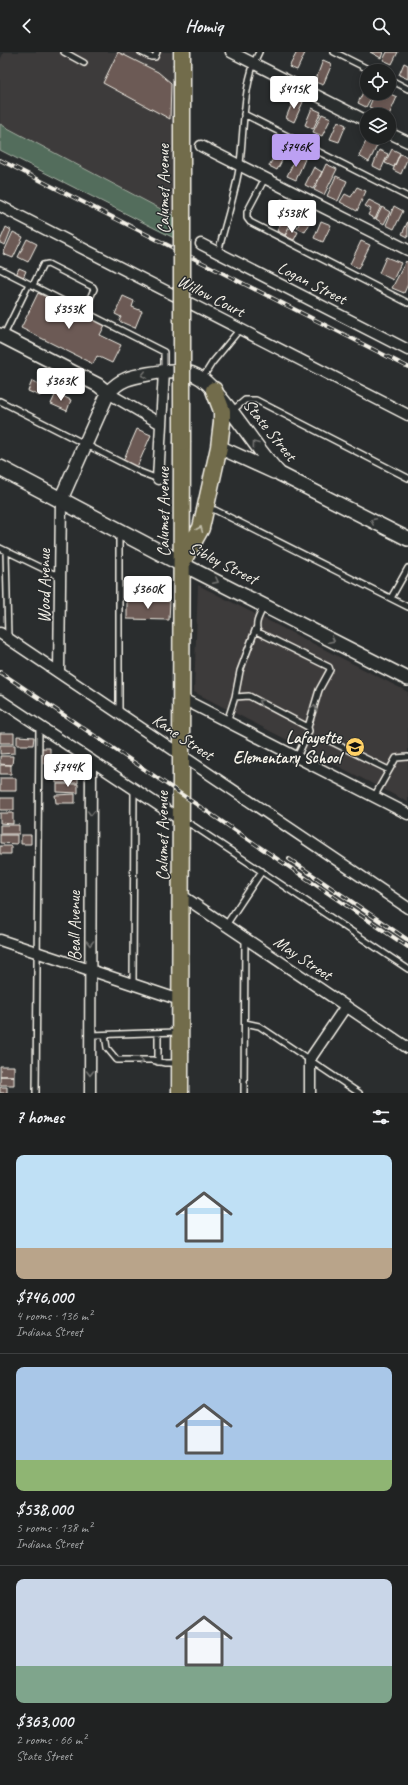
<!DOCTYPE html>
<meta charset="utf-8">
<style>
body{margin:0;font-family:Caveat,sans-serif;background:#2d2f2f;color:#f1f3f6;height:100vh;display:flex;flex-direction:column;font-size:15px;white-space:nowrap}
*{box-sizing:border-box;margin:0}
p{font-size:13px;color:#a2a4a5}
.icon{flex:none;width:22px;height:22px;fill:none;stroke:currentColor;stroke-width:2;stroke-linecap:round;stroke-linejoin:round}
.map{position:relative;height:1041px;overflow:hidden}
.panel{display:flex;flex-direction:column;background:#202222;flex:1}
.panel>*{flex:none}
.tools{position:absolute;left:360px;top:12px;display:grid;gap:8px}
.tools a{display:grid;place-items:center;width:36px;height:36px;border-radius:50%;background:#202222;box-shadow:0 2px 10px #0003,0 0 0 1px #3d3f40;font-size:20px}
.price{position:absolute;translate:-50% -34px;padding:0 9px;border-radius:4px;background:#fff;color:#222;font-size:13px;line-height:26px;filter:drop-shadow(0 1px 2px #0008)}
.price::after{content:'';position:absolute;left:50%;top:24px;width:12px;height:9px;margin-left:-6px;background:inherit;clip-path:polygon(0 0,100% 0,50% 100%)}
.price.current{background:#bca0f2;color:#111}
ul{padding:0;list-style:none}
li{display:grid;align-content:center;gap:8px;height:212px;padding:0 16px}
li+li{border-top:1px solid #3d3f40}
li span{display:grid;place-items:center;height:124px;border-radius:8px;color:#555}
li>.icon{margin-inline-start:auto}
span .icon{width:72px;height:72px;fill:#fffc;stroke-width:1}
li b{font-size:17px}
h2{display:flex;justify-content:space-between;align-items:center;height:48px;padding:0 16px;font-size:17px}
header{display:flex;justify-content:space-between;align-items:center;height:52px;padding:0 16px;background:#202222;font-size:18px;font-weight:700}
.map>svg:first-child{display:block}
.built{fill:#3e3a3a}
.green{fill:#536d5c;stroke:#a4afa2}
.building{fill:#6c5a55;stroke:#f4f1e8}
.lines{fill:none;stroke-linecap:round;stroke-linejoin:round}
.service-casing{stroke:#f4f1e8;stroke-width:8}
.minor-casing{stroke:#f4f1e8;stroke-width:13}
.tertiary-casing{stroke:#f4f1e8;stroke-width:16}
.secondary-casing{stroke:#f4f1e8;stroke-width:18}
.primary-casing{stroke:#f4f1e8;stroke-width:19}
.service{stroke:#2a2d2e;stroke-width:5}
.minor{stroke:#2a2d2e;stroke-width:10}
.tertiary{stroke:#2a2d2e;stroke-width:13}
.secondary{stroke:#2a2d2e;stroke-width:15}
.primary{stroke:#726c4b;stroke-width:16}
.rail-casing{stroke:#f4f1e8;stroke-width:4}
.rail{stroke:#2a2d2e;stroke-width:2.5;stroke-dasharray:8;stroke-linecap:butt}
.primary-bridge-casing{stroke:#f4f1e8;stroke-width:19;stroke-linecap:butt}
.primary-bridge{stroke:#726c4b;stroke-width:16}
.oneway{stroke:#71726f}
.oneway2{stroke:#c0bca9}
.labels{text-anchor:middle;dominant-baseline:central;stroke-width:3;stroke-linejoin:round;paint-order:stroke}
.street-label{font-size:17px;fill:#f4f1e8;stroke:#2a2d2e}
.poi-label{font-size:17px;font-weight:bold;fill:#f4f1e8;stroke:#2a2d2e;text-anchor:end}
</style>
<header><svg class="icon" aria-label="back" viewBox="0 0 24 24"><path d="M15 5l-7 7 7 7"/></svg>Homiq<svg class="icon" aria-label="search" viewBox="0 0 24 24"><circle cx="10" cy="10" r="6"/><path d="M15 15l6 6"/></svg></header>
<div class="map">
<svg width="408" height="1041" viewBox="0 0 408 1041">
<rect width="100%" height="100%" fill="#2a2d2e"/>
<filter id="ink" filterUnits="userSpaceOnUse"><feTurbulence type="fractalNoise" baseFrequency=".025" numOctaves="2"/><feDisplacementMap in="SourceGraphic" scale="8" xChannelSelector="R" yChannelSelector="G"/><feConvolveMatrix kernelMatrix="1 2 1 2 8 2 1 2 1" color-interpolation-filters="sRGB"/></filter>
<g filter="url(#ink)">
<path class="built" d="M4,0h168l2,164 -174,-92v-64z
M198,533l210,107v110l-214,-110z"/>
<path class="green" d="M0,72l174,92v22l-174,-88z"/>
<path class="building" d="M118,0l40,20 13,11 -1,36 -67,-36z
M297,0l8,1 -8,17 -8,-3z
M370,0h13l-2,6z
M387,0h11l-6,12 -9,-4z
M323,8l9,4 -9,21 -8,-3z
M404,11l4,2v14l-9,-4z
M364,38l3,3 6,1 -7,13 -8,-4z
M375,41l10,1 3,-1 9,4 -8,18 -20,-8z
M294,46l9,4 -9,20 -8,-4z
M312,56l9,4 -8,17 -8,-4z
M322,62l9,4 -9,18 -9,-4z
M338,69l8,4 -7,17 -9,-3z
M368,85l11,5 -10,20 -10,-6z
M280,93l8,4 -11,21 -8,-4z
M392,97l8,4 -6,14 -9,-4z
M379,98l9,4 -7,16 -8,-4z
M400,102l8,3 -7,17 -8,-4z
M297,103l8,4 -9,21 -9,-4z
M326,112l11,5 -13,26 -10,-5z
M314,115l8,5 -9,17 -8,-4z
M336,124l11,5 -9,20 -11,-5z
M357,135l9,4 -9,20 -17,-9 5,-8 6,3z
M281,147l9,4 -8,15 -8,-4z
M369,148l12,6 -6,13 -7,-4 3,-6 -6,-3z
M290,152l8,4 -13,27 -8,-4z
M394,154l9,5 -9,18 -8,-4z
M382,155l8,5 -6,12 -8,-5z
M304,161l9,5 -8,14 -8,-4z
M321,169l10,4 -8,17 -9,-4z
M408,169v16l-6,-3z
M6,175l5,3 -6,15 -5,-2v-2z
M289,176l9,4 -4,8 -9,-4z
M13,180l10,5 -10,21 -10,-4z
M27,187l10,5 -9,18 -10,-5z
M361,189l9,4 -12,24 -8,-5z
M386,205l15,6 -8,17 -14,-7z
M406,209l2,2v21l-4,9 -12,-5z
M19,216l7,3 -3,7 -7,-3z
M38,241l67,32 -5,10 21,10 -9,18 -15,-7 -4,8 -72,-36z
M123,244l11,5 -2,6 10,4 -7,17 -16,-7 2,-4 -6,-3z
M32,329l12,5 -4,10 -12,-5z
M56,341l15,7 -4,11 -16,-7z
M137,377l14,6 -14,32 -14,-6z
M127,548l43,1 -1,19 -42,-1z
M0,681h14v10h-14z
M17,684l17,1 -1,8h-16z
M0,693h15v8l-15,1z
M38,696h12v15l-11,1z
M0,704h13l-1,9 -12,-1z
M59,709h20l-1,12 -19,-1z
M0,713h11v9h-11z
M56,722h22v9h-22z
M0,726h16v13h-16z
M57,732h21v9l-21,-1z
M75,742v9h-19l-1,-8z
M0,746h14v12h-14z
M0,761h13v11l-13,-1z
M0,773h19v9h-19z
M0,783h17v9l-17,-1z
M21,783h10v9h-10z
M0,794h11v8h-11z
M0,1014h14v10h-14z
M0,1024h14v9h-14z
M0,1035h7v6h-7z"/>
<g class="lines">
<defs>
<path id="service" d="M64,0l20,11
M141,0l10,5h4l2,-5
M334,0l38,19
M389,27l19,10
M244,62l164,83
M265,126l-18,34v6l3,4 158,81
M218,201c7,-29 18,-61 22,-90 4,-33 3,-82 19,-111
M0,217l164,83v19
M33,233l10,-20 5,-1 45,23 1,2 -10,23
M3,285l26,-53
M202,327l10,-16 28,-34
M0,349l140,71 18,7
M232,359l13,-11h11l152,78
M208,457l7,1 193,97
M0,496l60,29
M6,499l2,87
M391,546l17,-30
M264,554c-4,9 -10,17 -6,26l71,35 1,3 -11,20 -11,37 1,4 -12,26
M235,645l5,-26 16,-43
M119,661v-180
M227,670l8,-25 14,-1 59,31
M328,688l61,30
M374,745l22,-39 12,-1
M184,769l11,6 213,142
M226,873l36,-54
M133,932l1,-194
M245,971l14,3 100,67
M158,981v29
M90,983l87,-3
M105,983l2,13 10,12h35l13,3h14
M36,1041l3,-367
M244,1041l1,-155"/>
<path id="minor" d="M231,0l136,69
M389,81l19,9
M201,94l207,104
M0,154l408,209
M201,192l207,106
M108,341l53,31
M158,427l6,-108
M0,581l408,275
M59,621l2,-174
M181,646l227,116
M0,648l181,120
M181,843l227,153
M0,888l180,60
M90,1041l1,-333
M310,1041v-34l36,-53"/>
<path id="tertiary" d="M0,283l98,50 10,8
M219,395l55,25
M61,447l47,-106c12,-14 23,-16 40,-19 16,-3 33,-6 49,2 9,4 16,13 22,20 22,25 38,54 61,78l128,65
M182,512l226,115"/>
<path id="secondary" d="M0,416l182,96"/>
<path id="primary" d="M182,0v12
M182,510l19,-34 18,-81 3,-25v-11l-8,-21
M180,1041l2,-650"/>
</defs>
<use href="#service" class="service-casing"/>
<use href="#minor" class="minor-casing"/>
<use href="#tertiary" class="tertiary-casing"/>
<use href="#secondary" class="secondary-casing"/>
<use href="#primary" class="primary-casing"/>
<use href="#service" class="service"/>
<use href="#minor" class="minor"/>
<use href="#tertiary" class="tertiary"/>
<use href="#secondary" class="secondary"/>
<use href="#primary" class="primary"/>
<defs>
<path id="rail" d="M0,108l408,207
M0,620l408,275
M289,807l119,81"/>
</defs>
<use href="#rail" class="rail-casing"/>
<use href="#rail" class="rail"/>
<defs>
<path id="primary-bridge" d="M182,12v379"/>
</defs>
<use href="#primary-bridge" class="primary-bridge-casing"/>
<use href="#primary-bridge" class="primary-bridge"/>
</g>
<defs><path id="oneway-chevron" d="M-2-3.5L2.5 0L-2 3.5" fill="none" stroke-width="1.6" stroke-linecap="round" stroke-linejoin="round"/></defs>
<g class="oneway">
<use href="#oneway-chevron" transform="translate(144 323) rotate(167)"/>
<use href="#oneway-chevron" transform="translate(255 392) rotate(-126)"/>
<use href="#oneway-chevron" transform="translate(373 469) rotate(-153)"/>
<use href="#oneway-chevron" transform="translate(216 529) rotate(27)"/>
<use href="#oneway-chevron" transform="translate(332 588) rotate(27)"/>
<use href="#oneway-chevron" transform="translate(261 650) rotate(-152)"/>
<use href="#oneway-chevron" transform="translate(314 656) rotate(-73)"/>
<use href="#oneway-chevron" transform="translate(91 761) rotate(90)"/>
<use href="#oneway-chevron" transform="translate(90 891) rotate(90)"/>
<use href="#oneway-chevron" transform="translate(141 1009) rotate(-2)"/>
<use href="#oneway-chevron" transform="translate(90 1021) rotate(90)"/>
</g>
<use class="oneway2" href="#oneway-chevron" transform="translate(200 477) rotate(-67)"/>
</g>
<defs>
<symbol id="school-disc" viewBox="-11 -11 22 22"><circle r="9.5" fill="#ffd166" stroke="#2a2d2e"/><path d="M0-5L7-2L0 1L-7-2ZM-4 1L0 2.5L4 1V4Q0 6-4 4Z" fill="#111"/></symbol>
</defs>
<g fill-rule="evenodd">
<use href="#school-disc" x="344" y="684" width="22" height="22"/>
</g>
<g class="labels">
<g class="street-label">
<text transform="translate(163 137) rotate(-90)">Calumet Avenue</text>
<text transform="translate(312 231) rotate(27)">Logan Street</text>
<text transform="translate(211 244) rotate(27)">Willow Court</text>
<text transform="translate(270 378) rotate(51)">State Street</text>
<text transform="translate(163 460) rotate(-90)">Calumet Avenue</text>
<text transform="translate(223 511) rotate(27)">Sibley Street</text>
<text transform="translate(44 534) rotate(-90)">Wood Avenue</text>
<text transform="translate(183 685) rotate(34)">Kane Street</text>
<text transform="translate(162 784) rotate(-90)">Calumet Avenue</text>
<text transform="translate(74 874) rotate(-90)">Beall Avenue</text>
<text transform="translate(303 906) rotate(34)">May Street</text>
</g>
<g class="poi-label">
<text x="341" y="685">Lafayette<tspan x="341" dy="20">Elementary School</tspan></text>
</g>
</g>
</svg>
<div class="tools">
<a><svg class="icon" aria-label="locate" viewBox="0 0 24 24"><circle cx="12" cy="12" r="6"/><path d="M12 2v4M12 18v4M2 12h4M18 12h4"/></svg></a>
<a><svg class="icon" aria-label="layers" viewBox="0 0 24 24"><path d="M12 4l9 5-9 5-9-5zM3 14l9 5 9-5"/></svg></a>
</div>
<b class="price" style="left:294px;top:58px">$415K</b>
<b class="price current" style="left:296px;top:116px">$746K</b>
<b class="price" style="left:292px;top:182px">$538K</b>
<b class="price" style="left:69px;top:278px">$353K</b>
<b class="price" style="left:61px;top:350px">$363K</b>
<b class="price" style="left:148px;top:558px">$360K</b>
<b class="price" style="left:68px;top:736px">$744K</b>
</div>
<section class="panel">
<h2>7 homes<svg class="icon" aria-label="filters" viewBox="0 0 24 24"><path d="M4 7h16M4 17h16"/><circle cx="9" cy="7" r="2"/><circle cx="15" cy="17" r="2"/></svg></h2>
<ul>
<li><span style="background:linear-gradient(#bfe0f5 75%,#b9a48a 0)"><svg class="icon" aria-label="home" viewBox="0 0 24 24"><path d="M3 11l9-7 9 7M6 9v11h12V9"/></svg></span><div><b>$746,000</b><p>4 rooms · 136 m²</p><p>Indiana Street</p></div></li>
<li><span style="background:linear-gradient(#a9c7e8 75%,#8fb573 0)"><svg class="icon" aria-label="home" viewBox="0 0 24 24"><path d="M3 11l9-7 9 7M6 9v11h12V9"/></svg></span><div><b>$538,000</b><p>5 rooms · 138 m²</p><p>Indiana Street</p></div></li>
<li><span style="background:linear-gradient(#c9d6e8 70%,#7fa58c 0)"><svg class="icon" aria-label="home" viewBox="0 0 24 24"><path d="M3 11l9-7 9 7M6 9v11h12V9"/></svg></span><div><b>$363,000</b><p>2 rooms · 66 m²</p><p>State Street</p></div></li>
</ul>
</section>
